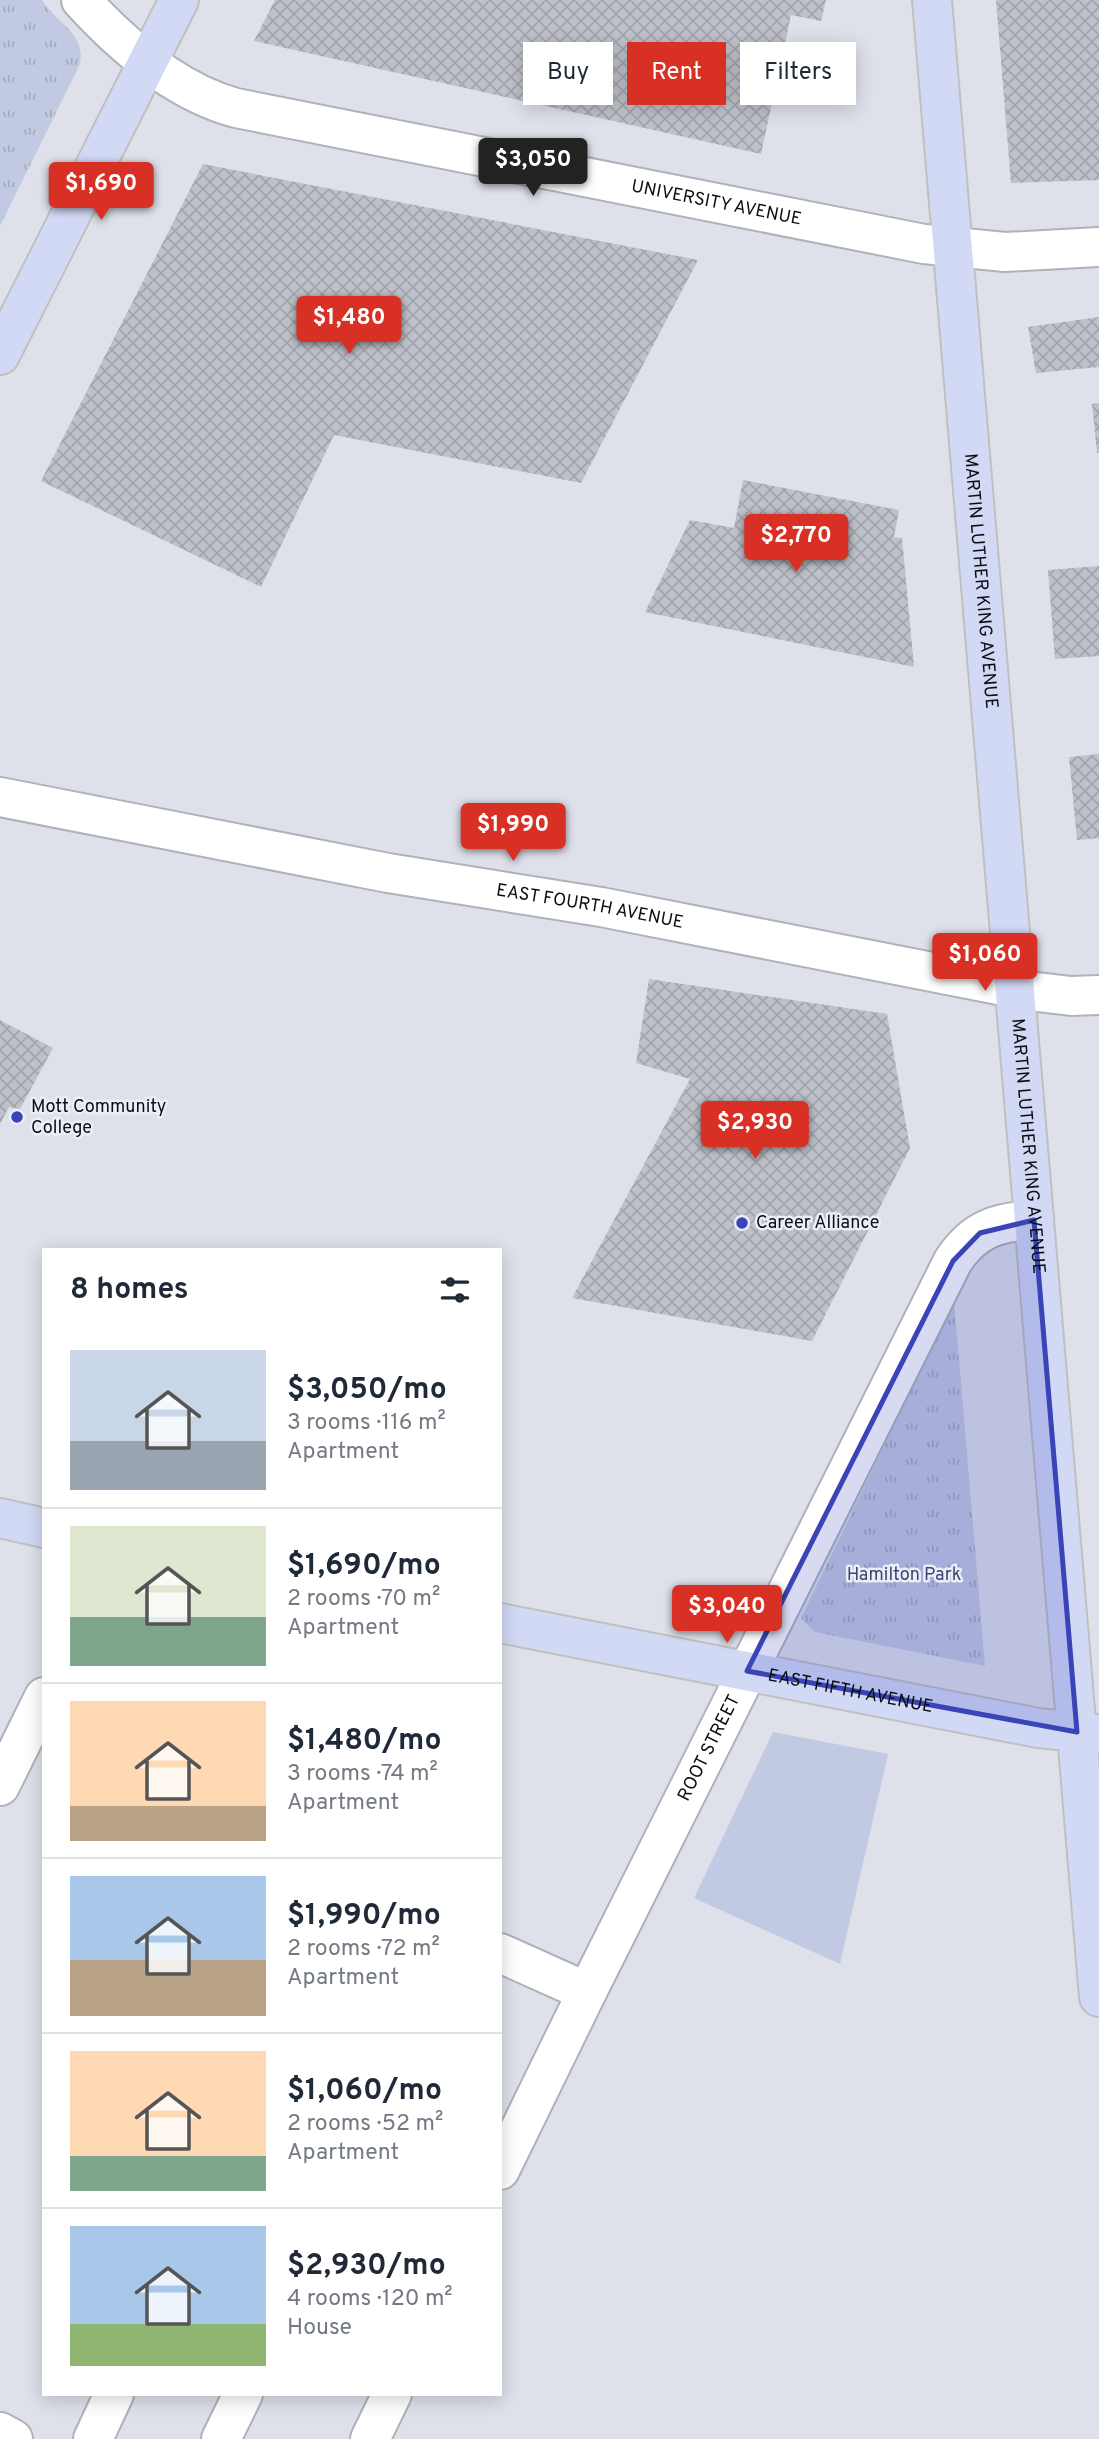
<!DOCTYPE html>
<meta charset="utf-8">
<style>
body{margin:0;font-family:Overpass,sans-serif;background:#f2f2f3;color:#1f2937;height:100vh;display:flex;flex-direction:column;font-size:26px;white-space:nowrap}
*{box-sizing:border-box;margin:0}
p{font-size:23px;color:#747a83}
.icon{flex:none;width:38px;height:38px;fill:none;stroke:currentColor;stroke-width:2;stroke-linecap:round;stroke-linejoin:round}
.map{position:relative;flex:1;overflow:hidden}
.sheet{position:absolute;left:42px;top:1248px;width:460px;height:1148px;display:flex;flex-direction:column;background:#fff;border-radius:0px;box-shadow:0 4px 18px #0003}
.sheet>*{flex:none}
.guide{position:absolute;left:523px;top:42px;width:471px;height:63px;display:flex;gap:14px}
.price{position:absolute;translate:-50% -60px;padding:0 16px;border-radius:7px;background:#d93025;color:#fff;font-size:23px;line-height:46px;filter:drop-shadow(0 2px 4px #0008)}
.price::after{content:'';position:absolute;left:50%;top:42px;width:21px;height:16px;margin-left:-10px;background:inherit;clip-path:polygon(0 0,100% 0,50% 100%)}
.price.on{background:#222;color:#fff}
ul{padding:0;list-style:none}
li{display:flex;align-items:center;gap:21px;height:175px;padding:0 28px}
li+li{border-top:2px solid #e0e1e3}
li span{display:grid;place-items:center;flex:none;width:196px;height:140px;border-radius:0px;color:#555}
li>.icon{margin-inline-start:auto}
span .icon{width:84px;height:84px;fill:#fffc;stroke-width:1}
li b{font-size:30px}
h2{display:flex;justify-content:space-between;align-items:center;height:84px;padding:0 28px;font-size:30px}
.pill{padding:0 24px;border-radius:0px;background:#fff;box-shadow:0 4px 18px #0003;font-size:24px;line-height:63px}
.pill.on{background:#d93025;color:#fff}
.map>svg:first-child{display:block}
.grass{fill:#c2c9e2}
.park{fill:url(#park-tufts)}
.building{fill:url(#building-cross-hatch)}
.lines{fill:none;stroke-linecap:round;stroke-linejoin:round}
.minor-casing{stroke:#afb2ba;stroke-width:42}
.major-casing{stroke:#c0c0c1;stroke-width:42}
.minor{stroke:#fff;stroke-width:38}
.major{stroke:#d1d9f5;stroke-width:38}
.marked{fill:#3944b7;fill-opacity:0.2;stroke:#3944b7;stroke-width:5;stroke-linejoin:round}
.poi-dot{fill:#3944b7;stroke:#eceef7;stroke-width:2.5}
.labels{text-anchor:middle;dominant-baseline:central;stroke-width:5;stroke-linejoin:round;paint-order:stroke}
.street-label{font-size:18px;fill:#0c0d10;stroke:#eceef7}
.poi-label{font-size:18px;fill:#0c0d10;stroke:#eceef7;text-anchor:start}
.park-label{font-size:18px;fill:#3c4671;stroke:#eceef7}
</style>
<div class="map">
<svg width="1099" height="2439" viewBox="0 0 1099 2439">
<defs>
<pattern id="park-tufts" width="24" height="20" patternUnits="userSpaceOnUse" patternTransform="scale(1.75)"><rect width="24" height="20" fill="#c2c9e2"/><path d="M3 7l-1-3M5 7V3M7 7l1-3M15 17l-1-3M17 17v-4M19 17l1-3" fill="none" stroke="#a6abc1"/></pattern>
<pattern id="building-cross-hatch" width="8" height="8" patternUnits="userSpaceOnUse" patternTransform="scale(1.75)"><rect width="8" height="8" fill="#bfc1ca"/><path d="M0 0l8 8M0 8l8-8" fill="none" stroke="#a3a5ac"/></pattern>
</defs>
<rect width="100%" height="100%" fill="#dee1ea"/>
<path class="grass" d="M773,1732l115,22 -48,210 -146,-66z"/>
<path class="park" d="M0,0h42c16,25 44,33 38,64l-80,162z
M954,1301l31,365 -170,-34 -14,-14z"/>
<path class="building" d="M275,0h551l-5,21 -30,-6 -30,139 -507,-113z
M996,0h103v180l-88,3z
M203,164l495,96 -117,223 -247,-48 -73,152 -220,-106z
M1099,317v50l-63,6 -8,-46z
M1099,403v50h-2l-5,-49z
M743,480l156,30 -5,27 8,1 12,129 -269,-55 45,-92 44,8z
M1099,566v90l-44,3 -7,-89z
M1099,754v84l-22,2 -8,-83z
M649,979l238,35 23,134 -98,193 -240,-43 118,-219 -54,-16z
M0,1020l53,28 -33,61 -11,-2 -9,17z"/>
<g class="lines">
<defs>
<g id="minor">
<path id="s1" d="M81,0c41,45 96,92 155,108l688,136 81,8 94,-5"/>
<path id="s2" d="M0,797l388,76 213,34 428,84 42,5 28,-1"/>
<path d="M0,1786l44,-89"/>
<path d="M500,1953l87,39"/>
<path id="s3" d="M500,2170l87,-178 366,-731c21,-32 44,-39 81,-41"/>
<path d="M0,2432l13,7"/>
<path d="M93,2439l21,-45"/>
<path d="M221,2439l22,-45"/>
<path d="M370,2439l22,-45"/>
</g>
<g id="major">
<path id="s4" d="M932,0l167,1997"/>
<path d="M0,355l179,-355"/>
<path d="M0,1518l44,10"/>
<path id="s5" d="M500,1623l538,105 61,6"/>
</g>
</defs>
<use href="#minor" class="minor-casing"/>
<use href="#major" class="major-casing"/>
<use href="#minor" class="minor"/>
<use href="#major" class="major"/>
</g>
<path class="marked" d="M1034,1220l43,512 -330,-61 206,-410 27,-28z"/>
<g class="poi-dot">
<circle cx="17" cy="1117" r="7"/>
<circle cx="742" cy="1223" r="7"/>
</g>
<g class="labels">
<g class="street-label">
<text stroke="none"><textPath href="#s1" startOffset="681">UNIVERSITY AVENUE</textPath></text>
<text stroke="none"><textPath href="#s4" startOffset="583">MARTIN LUTHER KING AVENUE</textPath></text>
<text stroke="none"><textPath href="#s2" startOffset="600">EAST FOURTH AVENUE</textPath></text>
<text stroke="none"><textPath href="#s4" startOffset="1150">MARTIN LUTHER KING AVENUE</textPath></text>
<text stroke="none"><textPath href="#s5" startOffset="357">EAST FIFTH AVENUE</textPath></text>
<text stroke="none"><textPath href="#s3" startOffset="471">ROOT STREET</textPath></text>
</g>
<g class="poi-label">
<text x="31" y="1107">Mott Community<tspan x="31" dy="21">College</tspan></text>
<text x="756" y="1223">Career Alliance</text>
</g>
<g class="park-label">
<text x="904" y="1575">Hamilton Park</text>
</g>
</g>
</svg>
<b class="price on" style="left:533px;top:198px">$3,050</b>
<b class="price" style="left:101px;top:222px">$1,690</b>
<b class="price" style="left:349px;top:356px">$1,480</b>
<b class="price" style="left:796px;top:574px">$2,770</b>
<b class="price" style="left:513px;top:863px">$1,990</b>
<b class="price" style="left:985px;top:993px">$1,060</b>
<b class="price" style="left:755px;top:1161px">$2,930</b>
<b class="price" style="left:727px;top:1645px">$3,040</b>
<div class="guide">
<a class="pill">Buy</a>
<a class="pill on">Rent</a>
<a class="pill">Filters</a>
</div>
<section class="sheet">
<h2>8 homes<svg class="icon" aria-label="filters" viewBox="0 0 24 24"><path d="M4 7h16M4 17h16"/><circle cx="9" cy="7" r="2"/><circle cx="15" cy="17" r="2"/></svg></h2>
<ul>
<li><span style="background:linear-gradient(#c9d6e8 65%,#9aa5b1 0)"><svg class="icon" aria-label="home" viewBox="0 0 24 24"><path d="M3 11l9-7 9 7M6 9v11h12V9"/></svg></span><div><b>$3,050/mo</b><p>3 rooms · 116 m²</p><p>Apartment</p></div></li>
<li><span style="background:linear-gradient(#dfe7d0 65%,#7fa58c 0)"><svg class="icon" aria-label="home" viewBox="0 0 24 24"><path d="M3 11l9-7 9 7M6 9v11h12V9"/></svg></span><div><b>$1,690/mo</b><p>2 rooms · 70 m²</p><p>Apartment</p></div></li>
<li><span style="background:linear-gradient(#ffd9b3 75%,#b9a48a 0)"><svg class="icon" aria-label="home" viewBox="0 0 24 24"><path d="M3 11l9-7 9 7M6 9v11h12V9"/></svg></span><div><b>$1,480/mo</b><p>3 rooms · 74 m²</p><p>Apartment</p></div></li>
<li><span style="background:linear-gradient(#a9c7e8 60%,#b9a48a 0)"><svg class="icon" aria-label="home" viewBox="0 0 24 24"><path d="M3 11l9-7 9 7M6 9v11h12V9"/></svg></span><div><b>$1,990/mo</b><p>2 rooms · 72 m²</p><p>Apartment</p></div></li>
<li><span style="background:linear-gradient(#ffd9b3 75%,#7fa58c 0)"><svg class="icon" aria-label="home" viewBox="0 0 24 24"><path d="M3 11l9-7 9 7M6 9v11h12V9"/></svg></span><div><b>$1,060/mo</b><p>2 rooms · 52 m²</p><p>Apartment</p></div></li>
<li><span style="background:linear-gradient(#a9c7e8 70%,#8fb573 0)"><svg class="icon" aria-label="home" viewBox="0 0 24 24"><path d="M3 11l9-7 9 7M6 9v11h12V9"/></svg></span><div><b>$2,930/mo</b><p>4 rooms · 120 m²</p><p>House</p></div></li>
</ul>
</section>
</div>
